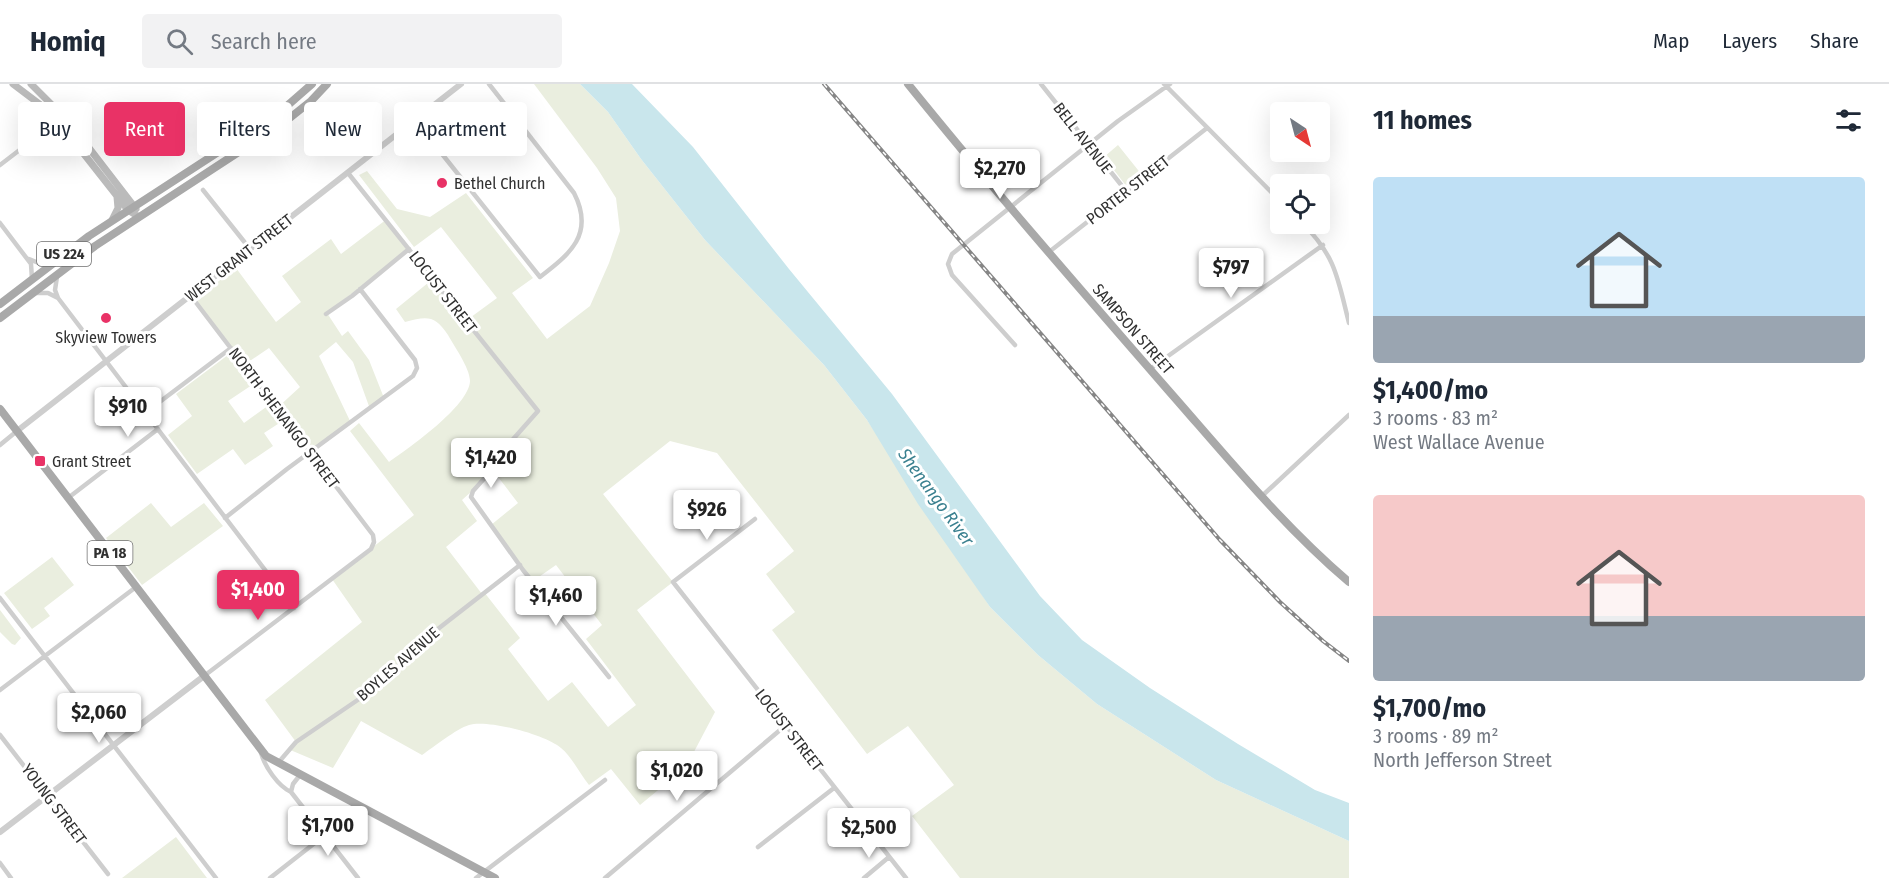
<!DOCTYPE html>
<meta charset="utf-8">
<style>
body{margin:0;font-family:"Fira Sans Condensed",sans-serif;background:#f2f2f3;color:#1f2937;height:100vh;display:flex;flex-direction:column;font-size:22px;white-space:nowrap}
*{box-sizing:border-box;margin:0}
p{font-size:20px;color:#747a83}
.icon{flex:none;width:33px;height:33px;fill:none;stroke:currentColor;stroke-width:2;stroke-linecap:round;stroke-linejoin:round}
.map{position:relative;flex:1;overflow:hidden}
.panel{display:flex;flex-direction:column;background:#fff;width:540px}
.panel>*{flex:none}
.hud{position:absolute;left:18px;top:18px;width:570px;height:54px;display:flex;gap:12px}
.needle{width:39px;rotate:144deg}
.buttons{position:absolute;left:1270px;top:18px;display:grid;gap:12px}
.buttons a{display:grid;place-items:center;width:60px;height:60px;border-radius:6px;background:#fff;box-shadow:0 6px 24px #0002;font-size:30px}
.price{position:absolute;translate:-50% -51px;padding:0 14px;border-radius:6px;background:#fff;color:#222;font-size:20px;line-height:39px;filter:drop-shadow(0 2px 3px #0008)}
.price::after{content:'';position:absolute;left:50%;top:36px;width:18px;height:14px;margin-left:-9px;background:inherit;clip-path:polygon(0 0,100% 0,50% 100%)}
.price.selected{background:#e93266;color:#fff}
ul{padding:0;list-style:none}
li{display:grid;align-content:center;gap:12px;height:318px;padding:0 24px}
li span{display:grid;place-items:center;height:186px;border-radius:6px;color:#555}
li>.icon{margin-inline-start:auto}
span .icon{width:108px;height:108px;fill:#fffc;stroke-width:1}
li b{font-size:26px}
h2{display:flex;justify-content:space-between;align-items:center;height:72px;padding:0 24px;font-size:26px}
.tag{padding:0 21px;border-radius:6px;background:#fff;box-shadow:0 6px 24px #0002;font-size:21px;line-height:54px}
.tag.selected{background:#e93266;color:#fff}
header{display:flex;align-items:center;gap:36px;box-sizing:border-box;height:84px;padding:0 30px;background:#fff;border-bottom:2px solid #e0e1e3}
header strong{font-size:28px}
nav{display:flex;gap:33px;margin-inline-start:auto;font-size:21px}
.search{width:420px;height:54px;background:#f2f2f3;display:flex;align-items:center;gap:15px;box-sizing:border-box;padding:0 21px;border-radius:6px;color:#747a83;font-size:22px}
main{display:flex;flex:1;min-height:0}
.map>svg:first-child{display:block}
.green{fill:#eaeedf;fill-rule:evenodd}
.water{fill:#c9e6ec}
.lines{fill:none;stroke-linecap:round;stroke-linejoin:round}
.minor{stroke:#cecece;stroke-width:4.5}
.tertiary{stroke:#cecece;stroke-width:6}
.secondary{stroke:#bbb;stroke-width:7}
.primary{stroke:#a9a9a9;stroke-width:8}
.rail-casing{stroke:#868686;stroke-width:4}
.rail{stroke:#fff;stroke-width:1.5;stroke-dasharray:4.5;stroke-linecap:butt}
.poi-dot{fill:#e93266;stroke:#fff;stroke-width:2}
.labels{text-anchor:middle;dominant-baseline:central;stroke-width:6;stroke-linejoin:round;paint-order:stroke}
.shield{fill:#fff;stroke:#6f6f6f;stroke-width:1.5}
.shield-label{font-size:15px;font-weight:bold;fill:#313131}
.street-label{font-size:16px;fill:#313131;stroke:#fff}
.poi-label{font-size:16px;fill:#313131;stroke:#fff;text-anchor:start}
.water-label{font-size:18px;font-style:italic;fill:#3a808f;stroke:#fff}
</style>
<header>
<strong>Homiq</strong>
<div class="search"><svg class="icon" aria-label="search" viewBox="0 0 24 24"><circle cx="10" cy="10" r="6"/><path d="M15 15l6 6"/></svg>Search here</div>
<nav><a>Map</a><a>Layers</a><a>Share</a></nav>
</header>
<main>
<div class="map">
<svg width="1349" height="794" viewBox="0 0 1349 794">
<rect width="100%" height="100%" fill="#fff"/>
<path class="green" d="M534,0h46l28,28 33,47 64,81 119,125 43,55 123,187 48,48 59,49 119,76 133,61v37h-389l-48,-62 42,-31 -46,-59 -41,28 -95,-124 23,-18 -29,-38 28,-23 -77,-98 -47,-12 -67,53 70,88 -36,28 78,102 -29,55 -46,38 -29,-36 -22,16c-9,-11 -17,-28 -28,-37 -15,-13 -73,-29 -92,-23 -13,4 -35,22 -47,30l-61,-34 -28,47 -45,-19 8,-7 -31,-42 97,-78 -30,-43 82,-64 -64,-84 9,-8 30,39c20,-14 80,-56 81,-81 0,-13 -16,-35 -22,-46 -13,-20 -21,-19 -43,-13l-9,-13 38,-31 33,42 30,-22 -56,-71 -27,20 -55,-72 8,-4 30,38 33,8 36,-24 67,85 -21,15 35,46 43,-33 19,-43 11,-32 -4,-33 -19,-30zM492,385l26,34 -27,22 42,56 23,-16 46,60 -16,14 50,66 -28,22 -36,-45 -24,19 -40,-52 12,-11 -36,-46 -2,2 -36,-47 31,-26 -15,-21 21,-19z
M1118,61l24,30 -15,12 -23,-30z
M387,135l22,30 -82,64 15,23 6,-5 21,29 15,38 -14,11 -17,-47 -17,-20 -17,14 32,67 -41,30 -33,-45 23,-21 -31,-39 -25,17 -50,-65 42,-32 40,54 25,-20 -19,-26 49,-37 10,15z
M228,271l24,30 -24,16 16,22 25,-18 12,17 -17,11 9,13 -28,19 -12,-16 -36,25 -29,-39 24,-19 -16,-22z
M151,419l20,24 33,-24 19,23 -81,59 -36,-47z
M52,473l22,28 -30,23 6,8 -18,13 -28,-36z
M0,526l21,28 -6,7 -3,-1 -12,-12z
M176,753l31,41h-85z"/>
<path class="water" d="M580,0h52l61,63 96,122 103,125 148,202 42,44 68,48 88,56 77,46 34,13v38l-133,-61 -119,-76 -59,-49 -48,-48 -72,-103 -51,-84 -43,-55 -119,-125 -64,-81 -33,-47z"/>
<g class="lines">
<path class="minor" d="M1041,0l85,107
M1164,0l117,118
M415,36l125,157c30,-23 55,-43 34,-84l-85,-109
M0,81l60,-46
M348,89l190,238 -31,35 -17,26 -17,19 -2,6 52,73 86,107
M203,106l47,59
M0,139l31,41 1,15
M1303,140c33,32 35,56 46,99
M1049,168l158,-124
M29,175l12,5h9
M57,193l-2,13 3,8 236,310
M35,209h13l10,5
M191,212l182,239 1,7 -3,7 -167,127
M326,230l26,-18 57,-47
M1015,261l-63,-70 -4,-11 4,-10 166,-133 52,-37
M1150,285l173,-124
M145,329l86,-65
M0,361l17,-14
M1262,412l87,-81
M68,414l90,-69
M225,434l62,-49 126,-93 4,-8 -2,-8 -55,-71
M755,435l-82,63 233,296
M0,514l216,280
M0,606l136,-103
M0,651l108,139
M261,669c4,14 17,33 30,39l67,86
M278,679l18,-21 69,-47 27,-23 24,-26 104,-81
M291,708l2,-8 7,-9
M758,763l76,-59
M0,779l11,15
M270,794l55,-43
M476,794l129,-98
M605,794l181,-153
M864,794l25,-21"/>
<path class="tertiary" d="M17,347l444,-347
M0,748l204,-156"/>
<path class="secondary" d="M13,0l33,25 12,12 70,89 11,7
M31,0l38,38 67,87
M112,136l6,-12 -1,-11"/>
<path class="primary" d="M908,0c84,104 172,205 260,306 58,66 114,135 181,192
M0,220l89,-68 191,-124 32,-28
M0,234l95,-72 191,-125 25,-20 16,-17
M0,325l266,347 229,122"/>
<defs>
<path id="rail" d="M824,0l396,456 60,62 43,39 26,20"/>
</defs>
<use href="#rail" class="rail-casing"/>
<use href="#rail" class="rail"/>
</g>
<g class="poi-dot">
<circle cx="442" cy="99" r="6"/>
<circle cx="106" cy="234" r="6"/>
<rect x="34" y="371" width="12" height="12" rx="3"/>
</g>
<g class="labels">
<g class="shield">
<rect x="37" y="158" width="54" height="24" rx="4.5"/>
<rect x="87.5" y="457" width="45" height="24" rx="4.5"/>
</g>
<g class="shield-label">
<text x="64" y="170">US 224</text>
<text x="110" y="469">PA 18</text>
</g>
<g class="street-label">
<text transform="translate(1083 54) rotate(52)">BELL AVENUE</text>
<text transform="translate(1128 106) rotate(-38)">PORTER STREET</text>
<text transform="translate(239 174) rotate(-38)">WEST GRANT STREET</text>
<text transform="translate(443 208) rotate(52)">LOCUST STREET</text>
<text transform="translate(1133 245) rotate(49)">SAMPSON STREET</text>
<text transform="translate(284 334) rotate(53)">NORTH SHENANGO STREET</text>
<text transform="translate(398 580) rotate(-41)">BOYLES AVENUE</text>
<text transform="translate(789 646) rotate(52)">LOCUST STREET</text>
<text transform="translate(54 720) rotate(53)">YOUNG STREET</text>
</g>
<g class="poi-label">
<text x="454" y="99">Bethel Church</text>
<text x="106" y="253" text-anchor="middle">Skyview Towers</text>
<text x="52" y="377">Grant Street</text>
</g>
<g class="water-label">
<text transform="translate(936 413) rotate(54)">Shenango River</text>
</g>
</g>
</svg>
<div class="buttons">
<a><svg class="needle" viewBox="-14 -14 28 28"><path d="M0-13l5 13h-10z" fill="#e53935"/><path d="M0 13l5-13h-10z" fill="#747a83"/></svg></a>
<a><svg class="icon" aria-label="locate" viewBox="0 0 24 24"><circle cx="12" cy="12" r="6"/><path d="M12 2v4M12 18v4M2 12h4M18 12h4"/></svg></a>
</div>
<b class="price" style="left:1000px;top:116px">$2,270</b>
<b class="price" style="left:1231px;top:215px">$797</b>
<b class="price" style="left:128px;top:354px">$910</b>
<b class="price" style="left:491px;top:405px">$1,420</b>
<b class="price" style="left:707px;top:457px">$926</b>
<b class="price selected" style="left:258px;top:537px">$1,400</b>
<b class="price" style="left:556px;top:543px">$1,460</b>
<b class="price" style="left:99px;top:660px">$2,060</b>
<b class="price" style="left:677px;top:718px">$1,020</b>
<b class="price" style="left:328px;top:773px">$1,700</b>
<b class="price" style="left:869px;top:775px">$2,500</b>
<div class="hud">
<a class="tag">Buy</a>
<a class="tag selected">Rent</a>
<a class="tag">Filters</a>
<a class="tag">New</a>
<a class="tag">Apartment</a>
</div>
</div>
<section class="panel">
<h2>11 homes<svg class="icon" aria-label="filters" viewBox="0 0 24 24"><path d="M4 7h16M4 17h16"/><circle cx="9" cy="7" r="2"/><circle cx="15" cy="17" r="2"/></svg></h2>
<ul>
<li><span style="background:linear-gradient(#bfe0f5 75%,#9aa5b1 0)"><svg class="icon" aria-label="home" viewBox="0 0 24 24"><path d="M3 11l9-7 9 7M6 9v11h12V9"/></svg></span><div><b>$1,400/mo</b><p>3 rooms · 83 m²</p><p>West Wallace Avenue</p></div></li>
<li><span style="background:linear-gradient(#f6c9c9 65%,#9aa5b1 0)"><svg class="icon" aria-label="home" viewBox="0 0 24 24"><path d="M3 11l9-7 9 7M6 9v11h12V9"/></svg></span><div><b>$1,700/mo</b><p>3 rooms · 89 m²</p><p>North Jefferson Street</p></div></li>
</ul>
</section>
</main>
